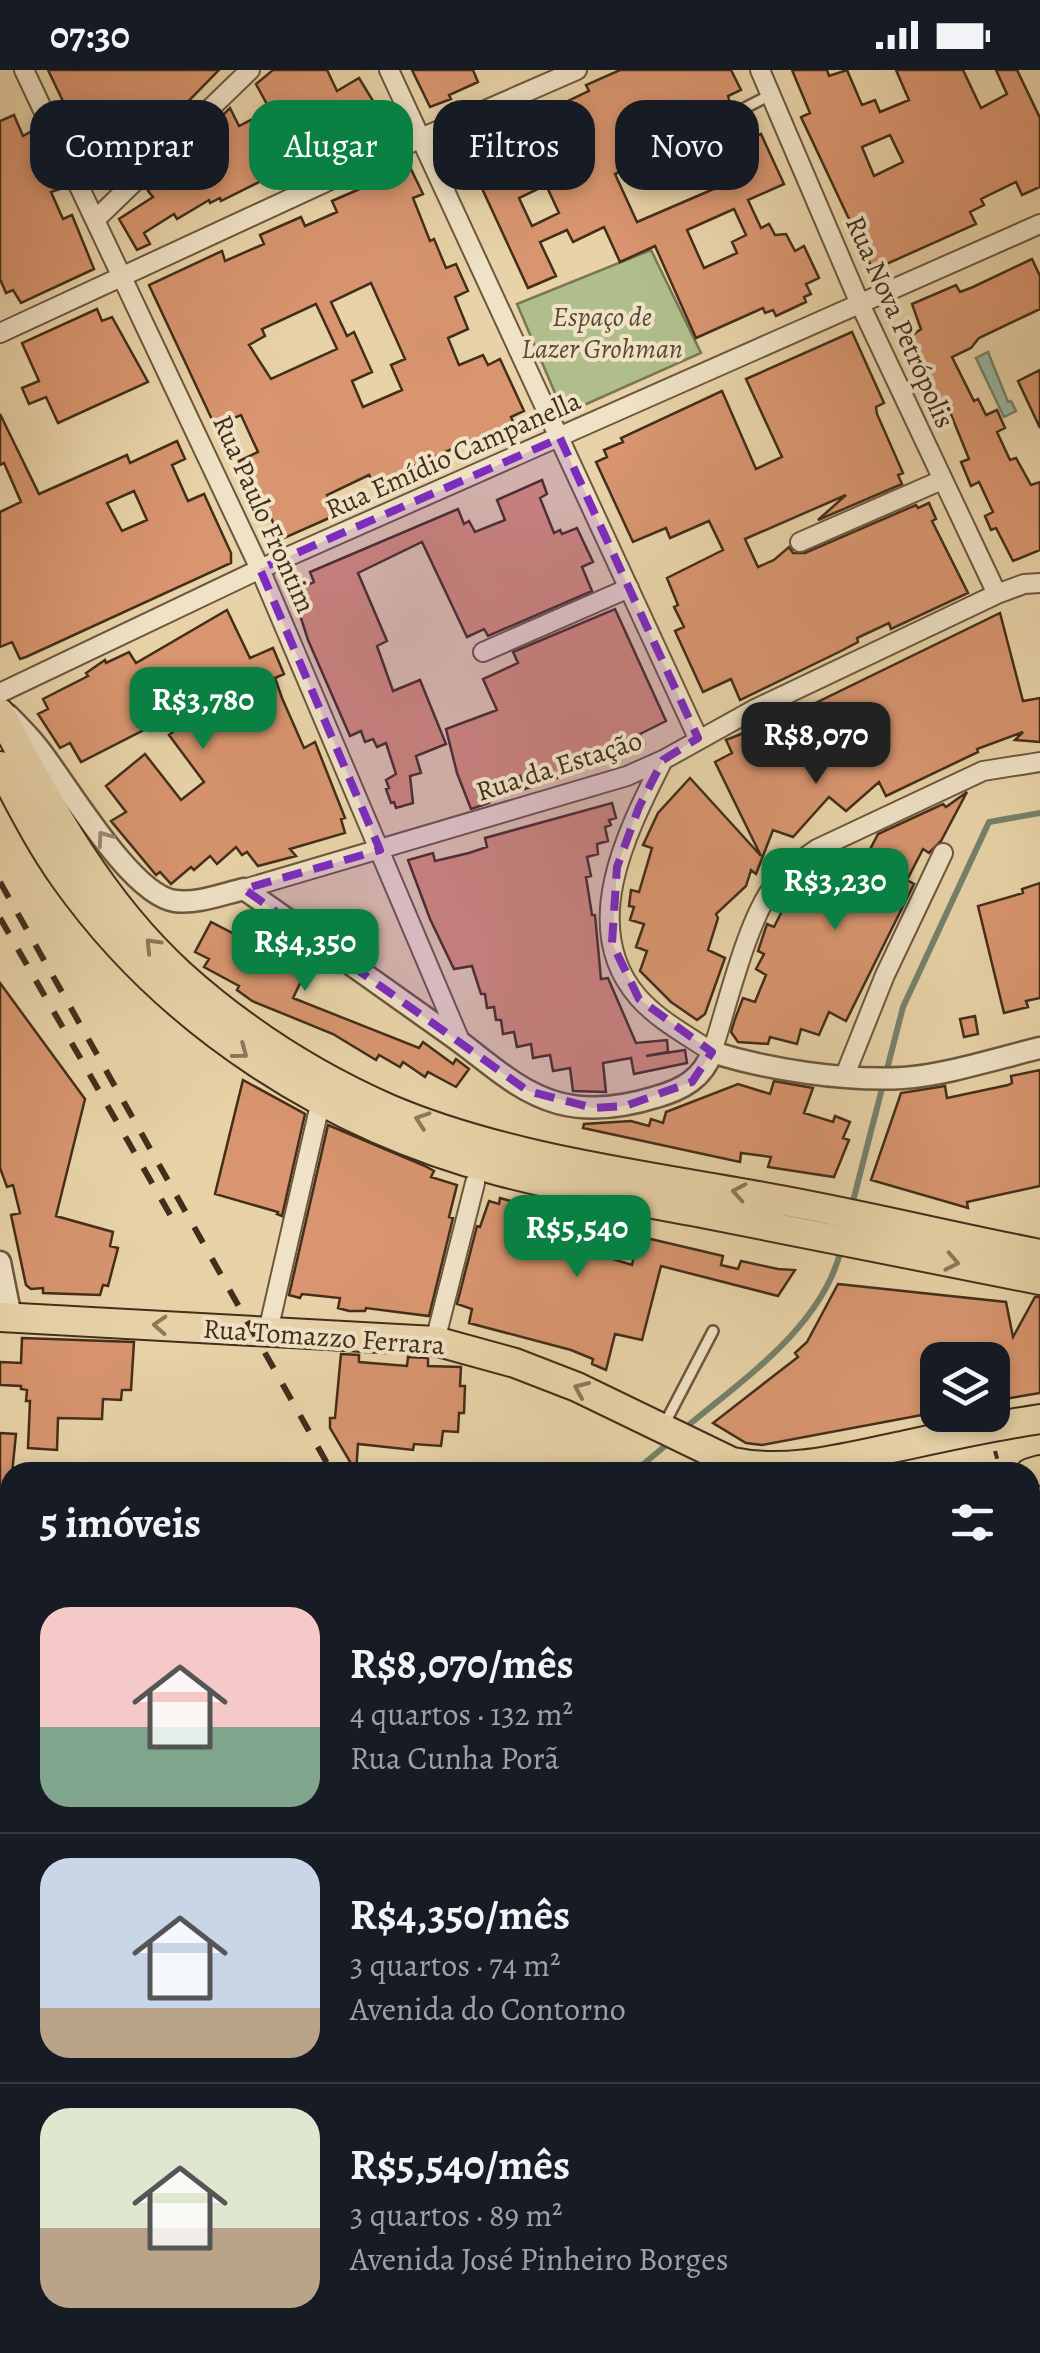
<!DOCTYPE html>
<html lang="pt">
<meta charset="utf-8">
<style>
body{margin:0;font-family:Alegreya,serif;background:#20242c;color:#f1f3f6;height:100vh;display:flex;flex-direction:column;font-size:38px;white-space:nowrap}
*{box-sizing:border-box;margin:0}
p{font-size:32px;color:#9ea1a6}
.icon{flex:none;width:55px;height:55px;fill:none;stroke:currentColor;stroke-width:2;stroke-linecap:round;stroke-linejoin:round}
.map{position:relative;flex:1;overflow:hidden}
.drawer{position:absolute;left:0px;top:1392px;width:1040px;height:892px;display:flex;flex-direction:column;background:#171b24;border-radius:30px 30px 0 0;box-shadow:0 5px 15px #0003}
.drawer>*{flex:none}
.hud{position:absolute;left:30px;top:30px;width:980px;height:90px;display:flex;gap:20px}
.tools{position:absolute;left:920px;top:1272px;display:grid;gap:20px}
.tools a{display:grid;place-items:center;width:90px;height:90px;border-radius:20px;background:#171b24;box-shadow:0 5px 15px #0003;font-size:50px}
.price{position:absolute;translate:-50% -85px;padding:0 22px;border-radius:20px;background:#0b8043;color:#fff;font-size:32px;line-height:65px;filter:drop-shadow(0 2px 5px #0008)}
.price::after{content:'';position:absolute;left:50%;top:60px;width:30px;height:22px;margin-left:-15px;background:inherit;clip-path:polygon(0 0,100% 0,50% 100%)}
.price.on{background:#222;color:#fff}
ul{padding:0;list-style:none}
li{display:flex;align-items:center;gap:30px;height:250px;padding:0 40px}
li+li{border-top:2px solid #363941}
li span{display:grid;place-items:center;flex:none;width:280px;height:200px;border-radius:30px;color:#555}
li>.icon{margin-inline-start:auto}
span .icon{width:120px;height:120px;fill:#fffc;stroke-width:1}
li b{font-size:42px}
h2{display:flex;justify-content:space-between;align-items:center;height:120px;padding:0 40px;font-size:42px}
.pill{padding:0 35px;border-radius:30px;background:#171b24;box-shadow:0 5px 15px #0003;font-size:35px;line-height:90px}
.pill.on{background:#0b8043;color:#fff}
.status{display:flex;justify-content:space-between;align-items:center;height:70px;padding:0 50px;background:#171b24;direction:ltr}
.status svg{height:28px;fill:currentColor}
.map>svg:first-child{display:block}
.green{fill:#b0be8c;stroke:#7a7653;stroke-width:2.5}
.water{fill:#98b9a3;stroke:#76816c;stroke-width:2.5}
.lines{fill:none;stroke-linecap:round;stroke-linejoin:round}
.stream{stroke:#76816c;stroke-width:6}
.building{fill:#d8956f;stroke:#432e1a;stroke-width:2.5;fill-rule:evenodd}
.service-casing{stroke:#6c573e;stroke-width:14}
.minor-casing{stroke:#6c573e;stroke-width:22}
.tertiary-casing{stroke:#6c573e;stroke-width:25}
.primary-casing{stroke:#432e1a;stroke-width:32}
.trunk-casing{stroke:#432e1a;stroke-width:32}
.path{stroke:#432e1a;stroke-width:4;stroke-dasharray:8 5;stroke-linecap:butt}
.service{stroke:#f0e2c6;stroke-width:9}
.minor{stroke:#f0e2c6;stroke-width:18}
.tertiary{stroke:#f0e2c6;stroke-width:20}
.primary{stroke:#e8d3a8;stroke-width:28}
.trunk{stroke:#e8d3a8;stroke-width:28}
.rail{stroke:#432e1a;stroke-width:6;stroke-dasharray:18 18;stroke-linecap:butt}
.oneway{stroke:#9a8870}
.oneway2{stroke:#8d785a}
.marked{fill:#7b2cbf;fill-opacity:0.2;stroke:#7b2cbf;stroke-width:8;stroke-dasharray:20 12;stroke-linejoin:round}
.labels{text-anchor:middle;dominant-baseline:central;stroke-width:8;stroke-linejoin:round;paint-order:stroke}
.park-label{font-size:28px;font-style:italic;fill:#594b31;stroke:#f0e2c6}
.street-label{font-size:28px;fill:#432e1a;stroke:#f0e2c6}
</style>
<div class="status"><b>07:30</b><svg viewBox="0 0 49 12"><path d="M0 12V9h3v3zM5 12V6h3v6zM10 12V3h3v9zM15 12V0h3v12zM26 1h20v11H26zM47 4h2v5h-2z"/></svg></div>
<div class="map">
<svg width="1040" height="2283" viewBox="0 0 1040 2283">
<rect width="100%" height="100%" fill="#e8d3a8"/>
<filter id="stains"><feTurbulence type="fractalNoise" baseFrequency=".002" numOctaves="4"/><feColorMatrix values="0 0 0 0 .2 0 0 0 0 .09 0 0 0 0 .02 0 0 0 .5 -.17"/></filter>
<radialGradient id="worn" r=".72"><stop offset=".6" stop-color="#630" stop-opacity="0"/><stop offset="1" stop-color="#630" stop-opacity=".3"/></radialGradient>
<path class="green" d="M651,180l50,103 -137,61 -47,-110z"/>
<path class="water" d="M988,282l20,50 3,-1 5,10 -12,6 -28,-59z"/>
<g class="lines">
<path class="stream" d="M851,1139l52,-202 86,-185 51,-9
M684,1359c59,-50 137,-101 157,-179
M634,1402l37,-31"/>
</g>
<path class="building" d="M48,0h171l-55,56 -28,22 -16,7 -9,-20 -25,14z
M273,0h54l10,21 22,-13 33,54 -103,49 -8,-10 -60,30 -1,-3 -10,5 -1,-3 -32,19 -3,-5 -30,19 6,11 -13,6 -18,-31 34,-22 -5,-6 52,-53 24,-9 -5,-10 11,-11 9,18 31,-16 -14,-26z
M412,0h61l5,12 -29,13 2,4 -21,8z
M620,0h111l10,20 -13,6 5,17 14,27 14,-6 23,50 -36,16 13,28 8,-4 6,11 11,-1 9,17 9,-5 15,32 -13,6 5,10 -7,3 2,5 -30,14 -3,-6 -8,3 -2,-5 -67,30 -41,-92 -35,16 -16,-35 -31,15 -6,-12 -27,12 16,34 -28,12 -61,-132 27,-13 15,32 62,-28 -18,-39 36,-17 -3,-6zM694,69l22,49 -79,34 -22,-48zM546,115l13,28 -27,13 -13,-28zM734,139l12,26 -14,7 5,11 -33,15 -17,-38z
M792,0h35l2,6 18,-6 15,35 13,-5 5,12 29,-12 -13,-30h67l18,38 26,-14 -11,-24h21l23,48v69l-18,8 -6,-13 -35,17 3,6 -14,7 6,12 -103,46 -72,-153 9,-4zM890,65l13,27 -29,14 -12,-29z
M14,45l9,21 7,-4 3,7 3,-2 24,52 -9,3 12,27 9,-4 22,54 -73,34 -8,-13 -7,3 -6,-14v-158z
M410,97l13,27 -10,4 17,43 4,-2 12,29 10,-4 12,27 -13,6 13,32 -20,9 11,27 24,-10 5,10 12,-6 24,52 -13,6 6,15 -40,20 -5,-12 -98,44 -5,-9 -42,20 9,20 -54,24 -17,-32 -8,4 -8,-18 3,-1 -13,-31 19,-9 -17,-37 -26,11 -66,-141 73,-34 3,10 39,-17 -4,-9 41,-18 4,9 32,-14 -5,-11zM371,213l34,76 -14,6 11,25 -39,17 -11,-26 20,-9 -18,-40 -7,4 -16,-34zM316,234l21,45 -66,30 -22,-34 16,-9 -3,-7z
M1032,189l8,17v33l-61,29 -8,10 -19,9 22,44 4,-2 8,16 11,-5 8,18 -8,4 13,28 6,-2 15,27 9,-3v68l-27,11 -17,-33 -5,2 -6,-14 8,-4 -14,-30 -8,4 -10,-24 8,-3 -21,-52 -8,3 -34,-70 15,-11 -9,-25 44,-19 4,7 13,-5z
M97,239l5,12 10,-4 36,65 -90,41 -12,-26 -17,7 -7,-16 17,-7 -17,-38z
M852,262l32,71 -8,4 1,7 26,59 -5,2 4,9 -84,36 28,-25 -101,44 13,28 16,-7 15,-13 4,6h12l111,-48 2,3 11,-5 7,16 -4,2 36,72 -77,36 -2,-6 -32,15 1,4 -19,10 -99,48 -9,-21 -28,13 -28,-61 9,-4 -10,-20 4,-2 -11,-27 56,-28 -14,-29 -39,17 -4,-10 -33,14 -37,-80 11,-5 -3,-7 19,-8 -2,-4 101,-47 34,78 26,-12 -36,-78z
M1040,300v58l-22,-47z
M0,344l39,80 88,-39 3,8 47,-22 8,18 -13,6 16,36 16,-7 27,59v10l-205,94 -6,2 -8,-17 -12,5v-135l21,-10 -17,-39 -4,2zM134,421l13,29 -25,11 -15,-28z
M542,410l5,14 -7,4 14,35 6,-3 2,4 15,-6 16,34 -11,5 10,24 -104,45 -4,-7 -17,8 -45,-95 -64,31 29,68 -10,5 16,45 27,-11 26,64 -30,12 5,17 -11,3 3,27 -17,5 -2,-6 -3,1 -5,-14 3,-1 -3,-8 10,-6 -10,-31 -9,4 -4,-8 -8,3 -4,-11 -11,5 -42,-96 -10,-31 7,-3 -5,-18 14,-6 -4,-10 148,-63 6,15 5,-3 6,11 30,-12 -8,-20z
M615,539l51,112 -26,13 4,10 -21,11 -98,34 -5,-13 -33,14 2,13 -18,6 -14,-36 -11,-44 51,-19 -14,-31 35,-16 -5,-11z
M227,540l23,48 23,-10 11,26 -9,4 7,20 22,50 11,-6 30,76 -4,1 4,14 -55,16 6,7 -38,10 -11,-14 -5,3 -6,-8 -19,17 -7,-8 -16,14 -3,-3 -20,17 -11,-12 -4,3 -45,-54 15,-9 -20,-26 39,-32 36,46 23,-18 -35,-47 30,-24 -4,-7 -114,58 -11,-19 -10,5 -22,-34 10,-5 -5,-10 45,-23 -2,-3 19,-13 1,3 23,-11 7,11z
M1000,543l23,88 17,-3v44l-25,-2 8,-8 -46,17 1,3 -92,44 -7,-14 -33,29 -17,-14 -36,40 -20,-7 -17,44 -5,-4 -5,16 -30,28 2,4 -10,32 17,8 -20,56 -8,6 -26,-18 -31,-31 7,-20 -11,-4 8,-23 -14,-4 4,-13 -5,-1 2,-16 8,2 13,-44 -9,-3 15,-32 32,-35 71,78 -46,-94 17,-9 -6,-13 79,-32z
M967,722l-26,49 -12,12 -6,-4 -16,31 7,4 -68,137 -17,-9 -10,23 -18,-6 -4,15 -27,-7 -2,7 -30,-2 -7,-10 4,-13 8,-21 12,4 11,-27 -10,-6 8,-15 -6,-3 9,-27 7,3 15,-30 -6,-3 6,-6 22,-20 6,3 24,-14 4,1 5,-4 15,5 13,-25 65,-30 3,3z
M612,733l4,15 -7,2 2,5 -6,2 3,14 -11,3 1,10 -11,3 4,19 -5,1 6,38h3l6,64 7,-1 28,65 31,-3 1,12 -22,4 39,-6 2,13 -53,11 -3,-16 -28,5 3,29 -33,-1 -3,-23 -17,3 -3,-16 -17,3 -2,-14 -14,3 -3,-15 -11,2 -2,-14h-5l-2,-13 -7,1 -2,-14h-4l-9,-28 -18,3 -24,-50 -22,-59 25,-7 2,8 34,-8 18,-6 -2,-9z
M1040,813v115l-14,3 2,6 -24,6 -26,-107 45,-13 -1,-4z
M258,845l62,45 -12,7 -15,31 126,50 4,-6 30,22 3,-5 13,10 -13,18 -28,-15 -3,5 -22,-15 -3,5 -21,-12 -3,5 -43,-26 -81,-33 -15,-11 2,-4 -35,-19 5,-8 -14,-7 16,-30 33,17z
M0,913l85,116 -29,117 57,16 -3,14 8,2 -10,38 -5,-1 -3,10 -57,-2v-5l-12,1 -5,-4 -15,-70 9,-2 -7,-28 -6,2 -7,-19z
M975,946l3,18 -14,3 -4,-18z
M1040,1000v116l-73,16 1,6 -97,-28 30,-87 44,-7 2,12 61,-13 4,-2 -1,-7z
M243,1010l62,34 -23,102 -5,-2 1,-2 -63,-18z
M774,1011l39,7 -9,25 29,9 2,-6 15,6 -7,16 6,2 -15,37 -66,-10 3,-10 -30,-4 -1,9 -157,-34 1,-4 47,-3 18,5 2,-7 12,4 3,-11 72,-28 32,10z
M328,1055l97,41 9,5 -3,6 26,8 -8,32 4,1 -24,98 -63,-8 -1,3h-16l-11,-3 2,-10 -38,-4 -2,4 -11,-3z
M500,1128l102,29 -6,27 36,11 6,-29 85,20 -2,9 17,4 3,-8 37,8 17,1 -17,26 -117,-30 -19,74 -27,-6 -9,36 -14,-6 1,-5 -22,-9 -102,-27 3,-14 -15,-5 20,-78 3,1 9,-26 10,3z
M838,1214l168,18 7,35 22,-40h5v96l-48,8v-41h-54v52l-176,33 -16,-2 -33,-20 85,-66 -3,-4 12,-11z
M22,1268l112,4 -3,48h-9l-1,10 -18,-1 -1,20 -44,-1 -1,32 -29,-2 2,-47h-4l1,-11 -6,-1v-3l-21,-1v-23l21,1z
M341,1284l18,1v7l48,4 1,-9 20,1v8l33,1 -1,19h5l-1,27h-5l-1,19 -15,-1 -2,15 -27,-2 -1,6 -55,-6 -2,28 -26,-44v-10h5z
M0,1363l16,1 -6,59h-10z"/>
<g class="lines">
<defs>
<path id="service" d="M741,40l29,-15
M664,1355l49,-94"/>
<path id="minor" d="M24,0l236,499 201,474
M389,0l309,668
M760,0l100,234 137,290
M96,149l154,-149
M0,263l421,-195 156,-68
M800,472l142,-62
M483,582l146,-64
M0,623l260,-124 780,-345
M663,690c-35,70 -86,167 -25,237 20,23 49,38 74,55 15,-45 35,-133 63,-168 12,-14 27,-25 42,-35l166,-78 57,-9
M244,819l383,-113 36,-16 90,-50 244,-116 27,-10 16,-1
M845,1005l40,-100 58,-122
M268,1261l50,-218
M435,1271l40,-158
M1030,1431l10,61
M1030,1543l10,-2
M1030,2143l10,-2
M0,2250l10,15
M213,2275l2,8
M503,2275l2,8
M837,2275l1,8
M359,2283l1,-8"/>
<path id="tertiary" d="M8,645c11,11 22,22 31,34 29,37 92,146 136,152 22,3 48,-7 69,-12 69,48 137,97 205,145 36,25 66,57 109,69 33,9 66,4 98,-6 25,-7 47,-18 56,-45 57,18 132,29 191,26 43,-3 95,-20 137,-30
M0,1192l11,55"/>
<path id="primary" d="M0,1247l435,24 80,22 62,24 155,75c57,12 114,-5 170,-16 46,-10 91,-20 138,-27
M1030,1403l10,-3
M0,1659h10
M1030,1808l10,-2"/>
<path id="trunk" d="M0,643c49,94 101,189 180,261 61,55 134,102 209,135 120,51 264,67 391,91 87,16 173,37 260,54
M0,696c20,37 39,76 64,111 103,146 264,249 435,294 69,18 139,30 208,43 111,22 222,44 333,66"/>
</defs>
<use href="#service" class="service-casing"/>
<use href="#minor" class="minor-casing"/>
<use href="#tertiary" class="tertiary-casing"/>
<use href="#primary" class="primary-casing"/>
<use href="#trunk" class="trunk-casing"/>
<path class="path" d="M995,1381l6,21"/>
<use href="#service" class="service"/>
<use href="#minor" class="minor"/>
<use href="#tertiary" class="tertiary"/>
<use href="#primary" class="primary"/>
<use href="#trunk" class="trunk"/>
<path class="rail" d="M0,812l332,590
M0,848l176,307"/>
</g>
<defs><path id="oneway-chevron" d="M-2-3.5L2.5 0L-2 3.5" fill="none" stroke-width="1.6" stroke-linecap="round" stroke-linejoin="round" transform="scale(2.5)"/></defs>
<use class="oneway" href="#oneway-chevron" transform="translate(104 768) rotate(-126)"/>
<g class="oneway2">
<use href="#oneway-chevron" transform="translate(152 875) rotate(-134)"/>
<use href="#oneway-chevron" transform="translate(241 982) rotate(37)"/>
<use href="#oneway-chevron" transform="translate(422 1050) rotate(-161)"/>
<use href="#oneway-chevron" transform="translate(739 1122) rotate(-170)"/>
<use href="#oneway-chevron" transform="translate(952 1192) rotate(11)"/>
<use href="#oneway-chevron" transform="translate(160 1255) rotate(-177)"/>
<use href="#oneway-chevron" transform="translate(581 1319) rotate(-156)"/>
</g>
<path class="marked" d="M560,368l138,300 -35,22 -24,47 -22,60 -5,76 27,56 73,53 -20,30 -67,24 -32,2 -65,-17 -284,-202 136,-39 -120,-281z"/>
<g class="labels">
<g class="park-label">
<text x="602" y="247">Espaço de<tspan x="602" dy="32">Lazer Grohman</tspan></text>
</g>
<g class="street-label">
<text transform="translate(900 252) rotate(66)">Rua Nova Petrópolis</text>
<text transform="translate(453 385) rotate(-24)">Rua Emídio Campanella</text>
<text transform="translate(264 444) rotate(66)">Rua Paulo Frontim</text>
<text transform="translate(559 696) rotate(-18)">Rua da Estação</text>
<text transform="translate(324 1267) rotate(4)">Rua Tomazzo Ferrara</text>
</g>
</g>
<rect width="100%" height="100%" filter="url(#stains)"/>
<rect width="100%" height="100%" fill="url(#worn)"/>
</svg>
<div class="tools">
<a><svg class="icon" aria-label="layers" viewBox="0 0 24 24"><path d="M12 4l9 5-9 5-9-5zM3 14l9 5 9-5"/></svg></a>
</div>
<b class="price" style="left:203px;top:682px">R$3,780</b>
<b class="price on" style="left:816px;top:717px">R$8,070</b>
<b class="price" style="left:835px;top:863px">R$3,230</b>
<b class="price" style="left:305px;top:924px">R$4,350</b>
<b class="price" style="left:577px;top:1210px">R$5,540</b>
<div class="hud">
<a class="pill">Comprar</a>
<a class="pill on">Alugar</a>
<a class="pill">Filtros</a>
<a class="pill">Novo</a>
</div>
<section class="drawer">
<h2>5 imóveis<svg class="icon" aria-label="filters" viewBox="0 0 24 24"><path d="M4 7h16M4 17h16"/><circle cx="9" cy="7" r="2"/><circle cx="15" cy="17" r="2"/></svg></h2>
<ul>
<li><span style="background:linear-gradient(#f6c9c9 60%,#7fa58c 0)"><svg class="icon" aria-label="home" viewBox="0 0 24 24"><path d="M3 11l9-7 9 7M6 9v11h12V9"/></svg></span><div><b>R$8,070/mês</b><p>4 quartos · 132 m²</p><p>Rua Cunha Porã</p></div></li>
<li><span style="background:linear-gradient(#c9d6e8 75%,#b9a48a 0)"><svg class="icon" aria-label="home" viewBox="0 0 24 24"><path d="M3 11l9-7 9 7M6 9v11h12V9"/></svg></span><div><b>R$4,350/mês</b><p>3 quartos · 74 m²</p><p>Avenida do Contorno</p></div></li>
<li><span style="background:linear-gradient(#dfe7d0 60%,#b9a48a 0)"><svg class="icon" aria-label="home" viewBox="0 0 24 24"><path d="M3 11l9-7 9 7M6 9v11h12V9"/></svg></span><div><b>R$5,540/mês</b><p>3 quartos · 89 m²</p><p>Avenida José Pinheiro Borges</p></div></li>
</ul>
</section>
</div>
